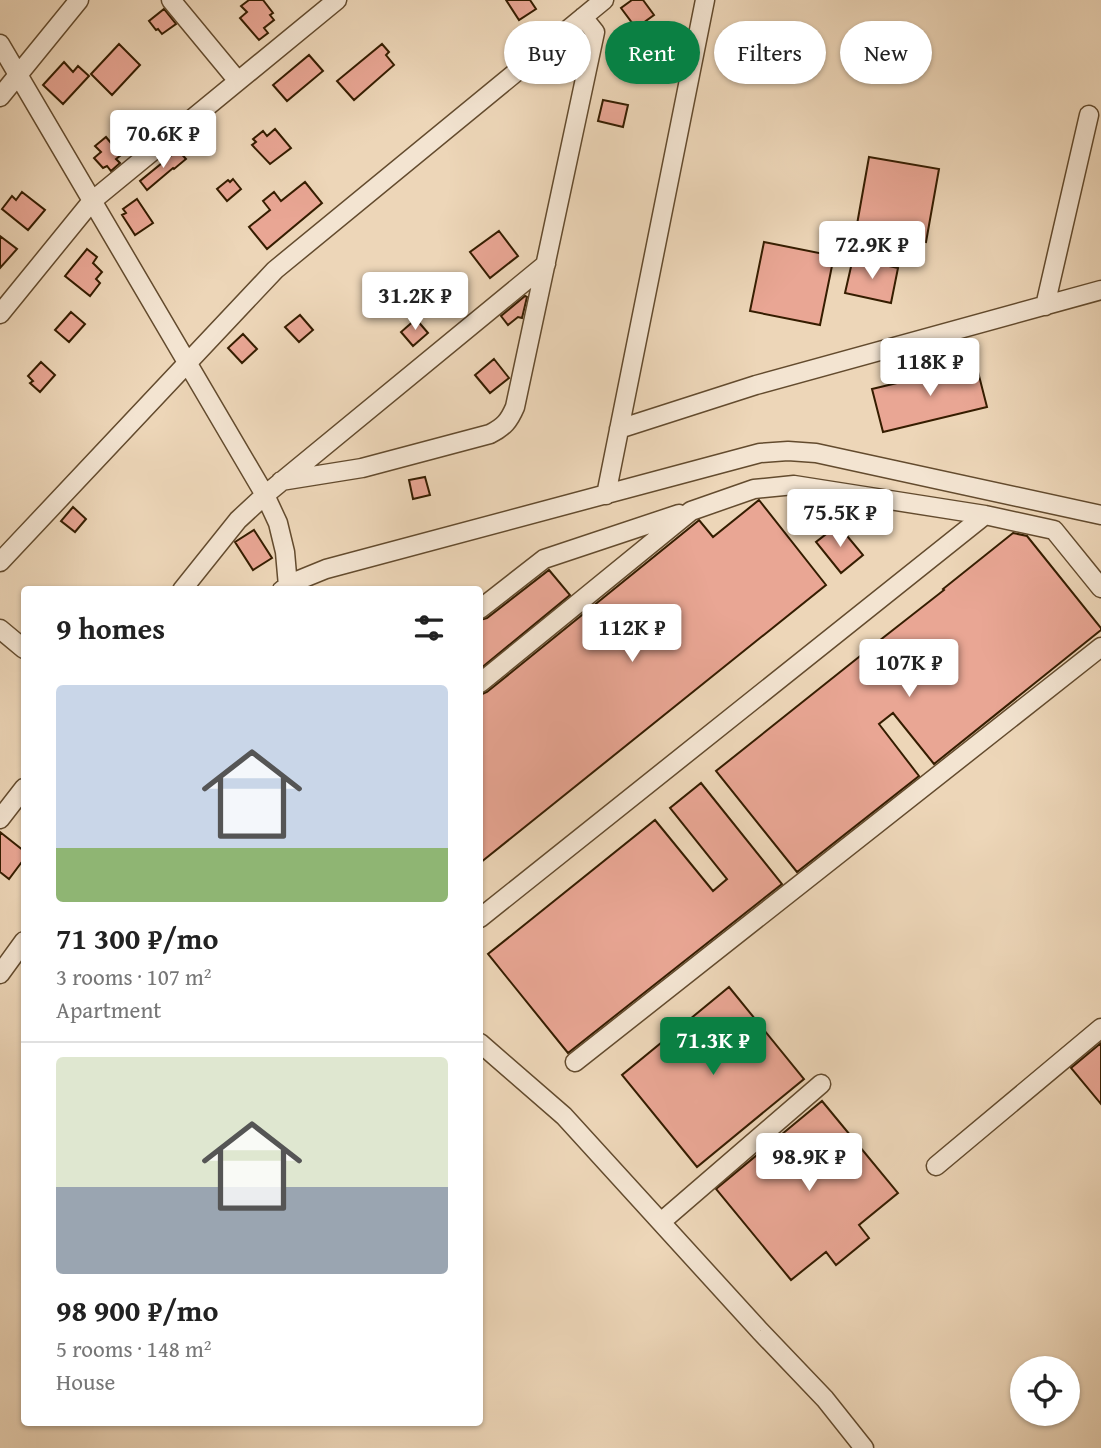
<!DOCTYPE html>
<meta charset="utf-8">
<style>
body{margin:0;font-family:"Gentium Book Plus",serif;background:#f2f2f2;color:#222;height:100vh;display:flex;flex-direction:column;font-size:26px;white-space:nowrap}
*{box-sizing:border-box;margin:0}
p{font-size:23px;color:#767676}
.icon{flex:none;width:38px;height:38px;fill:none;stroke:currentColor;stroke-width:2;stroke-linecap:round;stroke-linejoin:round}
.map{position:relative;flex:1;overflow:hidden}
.sheet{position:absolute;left:21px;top:586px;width:462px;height:840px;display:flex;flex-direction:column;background:#fff;border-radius:7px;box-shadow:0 2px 5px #0004}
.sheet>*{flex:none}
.top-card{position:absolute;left:504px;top:21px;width:492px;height:63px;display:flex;gap:14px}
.controls{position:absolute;left:1010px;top:1356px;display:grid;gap:14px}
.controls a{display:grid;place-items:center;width:70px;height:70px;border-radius:50%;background:#fff;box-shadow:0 2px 5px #0004;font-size:35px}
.price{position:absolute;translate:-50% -60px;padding:0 16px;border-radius:7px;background:#fff;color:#222;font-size:23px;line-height:46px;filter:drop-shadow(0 2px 4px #0008)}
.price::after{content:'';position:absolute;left:50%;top:42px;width:21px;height:16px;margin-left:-10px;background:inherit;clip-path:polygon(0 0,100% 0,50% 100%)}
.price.active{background:#0b8043;color:#fff}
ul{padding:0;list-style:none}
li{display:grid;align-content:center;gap:14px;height:371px;padding:0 35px}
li+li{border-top:2px solid #e0e0e0}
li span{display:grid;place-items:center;height:217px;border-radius:7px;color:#555}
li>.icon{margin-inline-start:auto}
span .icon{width:126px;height:126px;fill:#fffc;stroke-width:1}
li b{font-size:30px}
h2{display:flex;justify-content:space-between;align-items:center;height:84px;padding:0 35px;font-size:30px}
.tag{padding:0 24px;border-radius:32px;background:#fff;box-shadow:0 2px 5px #0004;font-size:24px;line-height:63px}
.tag.active{background:#0b8043;color:#fff}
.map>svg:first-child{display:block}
.building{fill:#e9a694;stroke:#351d00;stroke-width:2}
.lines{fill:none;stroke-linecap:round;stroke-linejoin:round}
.minor-casing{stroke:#634b2e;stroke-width:21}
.minor{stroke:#f3e4d1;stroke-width:18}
</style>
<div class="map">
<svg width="1101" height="1448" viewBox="0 0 1101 1448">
<rect width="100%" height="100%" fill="#edd6b8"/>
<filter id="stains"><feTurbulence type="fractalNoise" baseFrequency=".00286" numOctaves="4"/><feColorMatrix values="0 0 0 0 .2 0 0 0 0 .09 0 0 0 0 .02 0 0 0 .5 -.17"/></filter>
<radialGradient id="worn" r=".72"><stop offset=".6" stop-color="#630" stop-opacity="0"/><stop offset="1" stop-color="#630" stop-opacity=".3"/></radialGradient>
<path class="building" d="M249,0h14l10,13 -3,2 4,5 -10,8 4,5 -9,7 -19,-22 7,-6 -6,-6z
M506,0h24l6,9 -17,11z
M632,0h11l11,15 -18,13 -15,-20z
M164,9l12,15 -14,10 -4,-5 -2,1 -7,-9z
M119,44l21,21 -28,30 -21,-21z
M382,44l7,8 -3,3 8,10 -40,35 -17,-19z
M309,55l14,16 -36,30 -14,-16z
M64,62l9,10 5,-6 11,10 -26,28 -20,-19z
M603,100l25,5 -5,22 -25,-6z
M275,129l16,19 -21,16 -18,-19 4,-3 -3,-3 10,-8 4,5z
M106,137l15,18 -5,4 4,4 -9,8 -4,-5 -4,2 -9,-10 7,-6 -6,-6z
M178,150l8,9 -12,10 -1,-1 -26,22 -7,-9z
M869,157l70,12 -13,73 -70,-12z
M233,179l8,10 -14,12 -10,-12 11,-9 2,2z
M305,182l17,21 -55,46 -18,-22 21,-17 -7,-9 11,-9 7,9z
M22,192l23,18 -17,20 -26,-21 10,-13 4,4z
M137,199l16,24 -18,12 -13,-20 4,-2 -3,-4z
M499,231l19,25 -28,22 -20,-26z
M0,236l17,13 -17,19z
M764,242l70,14 -14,69 -70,-14z
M87,249l10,8 -4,6 9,9 -6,7 4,4 -10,13 -25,-20z
M853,258l45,10 -7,35 -46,-10z
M525,296l2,1 -5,21 -4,-1 -10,8 -7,-9z
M71,312l14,12 -16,18 -14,-12z
M300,315l13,15 -14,12 -14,-15z
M416,319l12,14 -15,13 -12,-14z
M243,334l14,15 -15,14 -14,-15z
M494,359l15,19 -19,15 -15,-18z
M41,362l14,13 -15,17 -10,-9 3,-2 -5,-5z
M976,364l11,43 -104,25 -11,-43z
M425,477l5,18 -17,4 -4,-19z
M759,500l67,85 -346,278v-168l7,-3 211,-171 1,-1 14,17z
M73,507l13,12 -11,13 -14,-11z
M838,525l25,30 -22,18 -25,-31z
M254,530l18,28 -19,12 -18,-28z
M1013,533l14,3 74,92v2l-167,134 -41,-51 -14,11 40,52 -122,96 -81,-101 168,-134 60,-47 -1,-1z
M549,570l21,25 -90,74v-49l7,-2z
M701,783l81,101 -214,169 -80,-99 167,-134 58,71 14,-12 -57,-71z
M0,832l24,19v8l-15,20 -9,-7z
M729,987l75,92 -107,88 -75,-92z
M1101,1043v61l-30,-36z
M822,1101l76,92 -39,32 10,13 -33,27 -10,-13 -35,28 -75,-91z"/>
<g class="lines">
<defs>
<path id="minor" d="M171,0l67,81
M0,44l265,451 13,28 7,29 3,34
M0,97l79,-97
M1045,306l44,-191
M0,314l92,-113 245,-201
M619,429l137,-44 345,-95
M281,481l81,-13 128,-34c14,-7 19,-13 25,-27l80,-375 -12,-15
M606,495l99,-495
M0,562l275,-292 329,-270
M182,590l56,-70 27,-25 281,-231
M282,590l17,-10 27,-11 434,-116 28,-2 28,2 285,62
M480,609l64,-50 135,-45
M0,629l24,20
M480,683l211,-172 63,-22 40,-4 191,30
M0,819l24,-31
M480,918l505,-403 69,15 47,58
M0,974l24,-33
M480,1043l84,73 196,215 65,68 39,49
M575,1062l526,-415
M936,1166l165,-138
M661,1222l160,-138"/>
</defs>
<use href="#minor" class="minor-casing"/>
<use href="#minor" class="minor"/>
</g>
<rect width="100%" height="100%" filter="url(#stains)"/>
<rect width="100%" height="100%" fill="url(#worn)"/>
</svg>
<div class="controls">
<a><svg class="icon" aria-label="locate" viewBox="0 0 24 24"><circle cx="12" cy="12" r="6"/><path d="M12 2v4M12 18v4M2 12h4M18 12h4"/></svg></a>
</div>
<b class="price" style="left:163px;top:170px">70.6K ₽</b>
<b class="price" style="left:872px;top:281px">72.9K ₽</b>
<b class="price" style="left:415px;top:332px">31.2K ₽</b>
<b class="price" style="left:930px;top:398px">118K ₽</b>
<b class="price" style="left:840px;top:549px">75.5K ₽</b>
<b class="price" style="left:632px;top:664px">112K ₽</b>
<b class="price" style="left:909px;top:699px">107K ₽</b>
<b class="price active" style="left:713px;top:1077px">71.3K ₽</b>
<b class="price" style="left:809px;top:1193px">98.9K ₽</b>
<div class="top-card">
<a class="tag">Buy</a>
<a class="tag active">Rent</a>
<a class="tag">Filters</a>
<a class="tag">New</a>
</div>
<section class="sheet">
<h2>9 homes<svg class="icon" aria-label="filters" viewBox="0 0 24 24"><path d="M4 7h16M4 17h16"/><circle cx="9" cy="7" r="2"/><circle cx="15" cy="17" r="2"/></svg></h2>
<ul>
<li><span style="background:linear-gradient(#c9d6e8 75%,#8fb573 0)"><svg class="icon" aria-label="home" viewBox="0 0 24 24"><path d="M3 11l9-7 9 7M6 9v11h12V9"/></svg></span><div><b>71 300 ₽/mo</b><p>3 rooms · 107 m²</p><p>Apartment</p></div></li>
<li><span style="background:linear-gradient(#dfe7d0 60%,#9aa5b1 0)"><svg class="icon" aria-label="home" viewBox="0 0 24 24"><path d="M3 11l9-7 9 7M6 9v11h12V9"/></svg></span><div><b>98 900 ₽/mo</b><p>5 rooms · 148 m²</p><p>House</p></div></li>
</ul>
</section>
</div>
